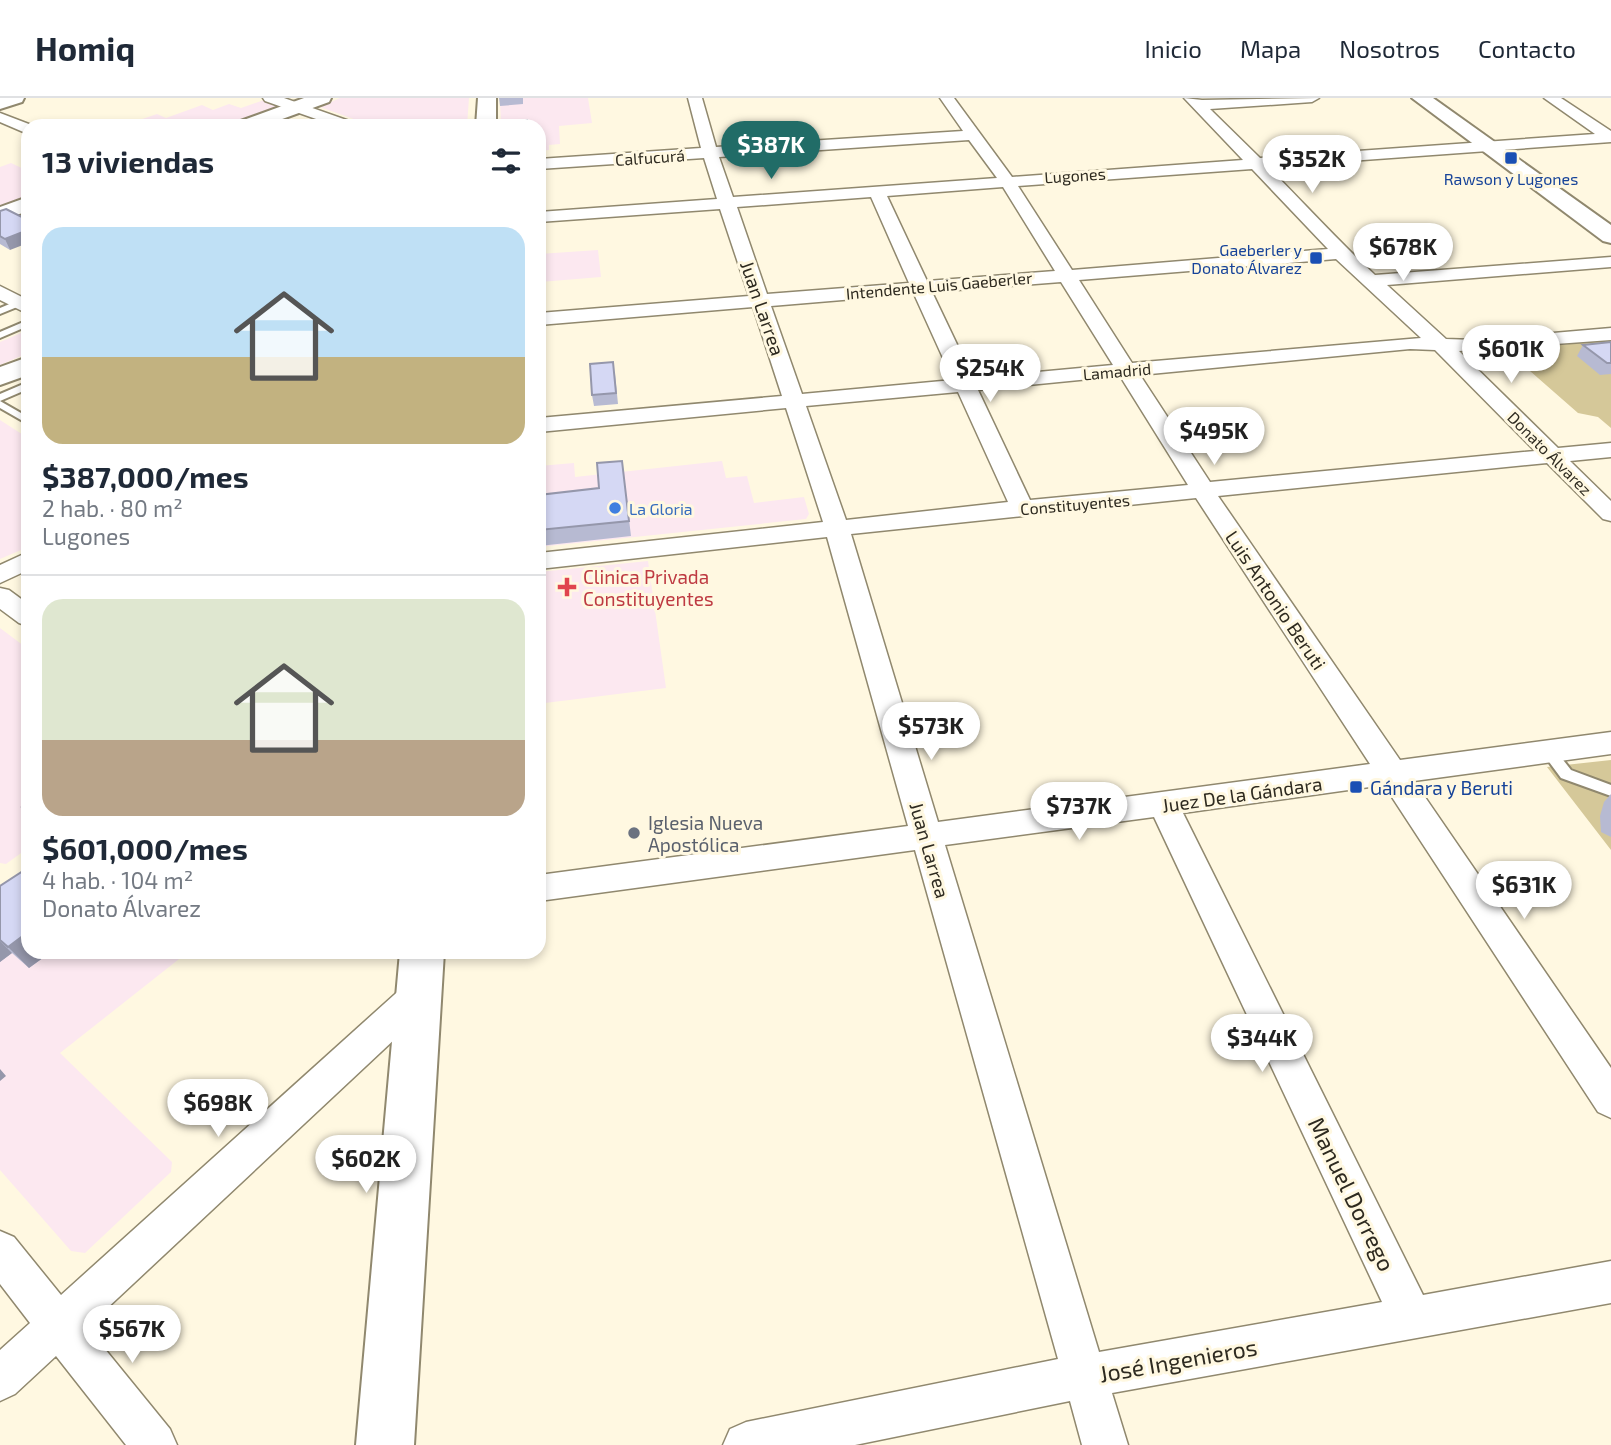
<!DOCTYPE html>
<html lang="es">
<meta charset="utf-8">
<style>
body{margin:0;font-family:"Exo 2",sans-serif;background:#f6f6f7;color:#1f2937;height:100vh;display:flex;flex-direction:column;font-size:26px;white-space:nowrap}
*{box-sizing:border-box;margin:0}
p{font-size:23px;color:#747a83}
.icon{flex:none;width:38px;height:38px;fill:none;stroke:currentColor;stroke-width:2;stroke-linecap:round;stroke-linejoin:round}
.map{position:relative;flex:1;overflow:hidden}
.sheet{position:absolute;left:21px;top:21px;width:525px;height:840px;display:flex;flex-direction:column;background:#fff;border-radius:21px;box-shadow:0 4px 10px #0003}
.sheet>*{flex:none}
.price{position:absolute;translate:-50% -60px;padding:0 16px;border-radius:24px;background:#fff;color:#222;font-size:23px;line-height:46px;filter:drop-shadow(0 2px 4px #0008)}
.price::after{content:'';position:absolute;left:50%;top:42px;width:21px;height:16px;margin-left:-10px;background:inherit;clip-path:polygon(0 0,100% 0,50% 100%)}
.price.selected{background:#216c67;color:#fff}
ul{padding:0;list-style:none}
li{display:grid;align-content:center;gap:14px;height:371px;padding:0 21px}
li+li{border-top:2px solid #e0e1e3}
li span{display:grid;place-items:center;height:217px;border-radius:21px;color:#555}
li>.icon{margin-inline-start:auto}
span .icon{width:126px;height:126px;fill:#fffc;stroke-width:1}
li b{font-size:30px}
h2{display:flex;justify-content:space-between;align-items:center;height:84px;padding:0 21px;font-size:30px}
header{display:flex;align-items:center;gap:42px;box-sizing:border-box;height:98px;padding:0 35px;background:#fff;border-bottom:2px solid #e0e1e3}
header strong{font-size:33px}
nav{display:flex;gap:38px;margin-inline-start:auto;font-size:24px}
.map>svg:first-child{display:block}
.commercial{fill:#fce8f0}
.green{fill:#d5c899}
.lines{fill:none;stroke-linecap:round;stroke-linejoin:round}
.lane-casing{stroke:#90886e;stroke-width:4}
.street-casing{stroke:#90886e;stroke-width:3}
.secondary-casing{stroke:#90886e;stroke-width:4}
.lane{fill:#fff;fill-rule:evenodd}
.street{fill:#fff;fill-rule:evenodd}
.secondary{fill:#fff;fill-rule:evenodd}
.wall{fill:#b7bad2}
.shaded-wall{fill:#9597ab}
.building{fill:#d5d8f4;stroke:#9597ab;stroke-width:2}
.transit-dot{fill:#1a4fb4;stroke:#fff8e1;stroke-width:2.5}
.shop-dot{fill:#3f7fe0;stroke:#fff8e1;stroke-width:2.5}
.health-dot{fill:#e0444e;stroke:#fff8e1;stroke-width:2.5}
.worship-dot{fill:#6b7280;stroke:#fff8e1;stroke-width:2.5}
.labels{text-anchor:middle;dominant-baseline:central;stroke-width:6;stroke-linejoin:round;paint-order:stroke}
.far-street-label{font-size:16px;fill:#2e2a20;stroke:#fff8e1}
.far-transit-label{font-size:16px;fill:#164399;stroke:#fff8e1}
.far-shop-label{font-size:16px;fill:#366cbe;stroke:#fff8e1;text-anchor:start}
.street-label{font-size:19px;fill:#2e2a20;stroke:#fff8e1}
.health-label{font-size:19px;fill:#be3a42;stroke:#fff8e1;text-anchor:start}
.transit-label{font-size:19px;fill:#164399;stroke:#fff8e1;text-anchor:start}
.worship-label{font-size:19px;fill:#5b616d;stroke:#fff8e1;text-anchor:start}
.near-street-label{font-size:23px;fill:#2e2a20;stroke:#fff8e1}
</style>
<header>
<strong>Homiq</strong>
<nav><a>Inicio</a><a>Mapa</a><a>Nosotros</a><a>Contacto</a></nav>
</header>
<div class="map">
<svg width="1611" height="1347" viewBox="0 0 1611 1347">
<rect width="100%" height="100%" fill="#fff8e1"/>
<path class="commercial" d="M340,0h129l-2,28h-94l-53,-19z
M526,0h62l4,25 -33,3 1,18 -11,1v5l-10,1v-25h-38l-1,-26z
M264,2l14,5 2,3 -46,18h-112l35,-12 9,4 36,-13 11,5 16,-6 12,4z
M11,65l17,8v29l-28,10v-43z
M598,152l3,27 -61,5 2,26 -3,1v-55z
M28,232v23l-28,12v-23z
M0,322l28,18v109l-28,12z
M722,363l4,17 21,-2 7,27 50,-6 5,17 -3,5 -267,28v-81l35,-3 1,14z
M648,463l18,127 -121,15 -6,-68v-63z
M0,530l28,21v199l-22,16 -6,-1z
M0,819l28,35h160l-128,101 112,109 -1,10 -86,81 -14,-2 -71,-81z"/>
<path class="green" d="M1611,242v88l-13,-11 -20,-4 -72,-63z
M1611,662v90l-64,-83z"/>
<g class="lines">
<defs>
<path id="lane" d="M19,202l5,3 -2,2 -22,9v-6z
M28,222v6l-28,12v-6z
M28,284v7l-28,12 28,16v7l-28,-16v-14z
M1548,648l5,1 18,23 40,15v11l-50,-18 -20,-27z"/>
<path id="street" d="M263,0h21l71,25 3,3h-22l-71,-25z
M688,0h14l14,49 247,-16 -23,-33h14l58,79 231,-17 -59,-62 18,2 117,-2 -7,4 -102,7 50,49 335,-24 -51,-36h17l50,33v11l-343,25c36,36 70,74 107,108l236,-18v10l-224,18 59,54 28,1 137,-12v12l-152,11 99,97 53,-5v14l-41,4 41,40v20l-8,-2 -56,-56 -329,33 182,264 211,-28v22l-197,27 197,287v50l-13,-6 -214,-327 -201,28 240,482 188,-34v42l-499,90 16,52h-46l-12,-44 -215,44h-132l7,-16 16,-7 312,-63 -143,-509 -376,51v-26l369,-49 -81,-289 -288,32v-16l284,-31 -37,-114 -247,24v-14l243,-22 -29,-89 -214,18v-12l210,-17 -29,-87 -181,13v-10l178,-13 -13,-41 -165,11v-10l162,-11zM969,42l28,38 -264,19 -14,-40zM1252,71l76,80 -256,21 -54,-84zM1003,89l52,84 -128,10 -40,-85zM871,99l38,86 -142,11 -30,-87zM1336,161l85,79 -289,25 -53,-83zM1061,184l52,83 -140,13 -41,-86zM914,196l39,86 -151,14 -31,-88zM1410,251l25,1 100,101 -325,31 -70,-107zM1120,278l68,109 -158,15 -52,-110zM958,294l50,110 -162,18 -40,-114zM1196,400l174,266 -432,58 -87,-288zM1154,719l228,485 -283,50 -154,-507z
M0,15l34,13h-6v8l-28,-12z
M0,188l28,14v14l-28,-14z
M28,454v18l-28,13v-18z
M0,490l9,2 19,14v22l-9,-3 -19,-14z
M416,884l12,4 5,11 -5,11 -341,319 83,102 7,16h-51l-70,-89 -41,38 -15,7v-51l30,-27 -30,-39v-53l14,6 47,58 343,-309z"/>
<path id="secondary" d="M0,0h24l-2,4 -22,7z
M304,0h27l-2,4 -66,24h-28l3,-4z
M478,0h18v28h-20z
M1412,0h21l178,127v18l-8,-2z
M28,99v14l-28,10v-14z
M28,259v18l-28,10v-18z
M400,854h44l-30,493h-58z"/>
</defs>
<use href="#lane" class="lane-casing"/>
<use href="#street" class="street-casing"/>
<use href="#secondary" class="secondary-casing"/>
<use href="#lane" class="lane"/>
<use href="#street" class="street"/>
<use href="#secondary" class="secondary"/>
</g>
<path class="wall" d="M499,0h27h-3v6l-23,2z
M0,113l10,39 -10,-6z
M539,156l4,27 -4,1v18z
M1611,244v32l-11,1 -23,-19 6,-11z
M615,276l3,30 -24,2 -2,-11z
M622,363l9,75 -92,10v-51l60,-7z
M1611,696v43l-10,-5 -1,-16 4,-14z
M0,788l28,66h23l-22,16 -17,-15 -12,9z"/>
<path class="shaded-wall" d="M28,132v13l-18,7 -5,-11z
M28,834v20h23l-22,16 -21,-21z
M0,843l12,12 -12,9z
M0,971l6,7 -6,5z"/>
<path class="building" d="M511,22h16v6h-16z
M6,111l22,11v10l-23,9 -5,-3v-25z
M1611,244v21h-4l-24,-18z
M613,264l3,31 -24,2 -2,-31z
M622,363l7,60 -90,9v-35l60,-7 -2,-25z
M28,705v9l-6,-5z
M23,773l5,4v57l-20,15 -8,-7v-54z"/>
<g class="transit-dot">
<rect x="1504" y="53" width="14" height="14" rx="3.5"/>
<rect x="1309" y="153" width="14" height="14" rx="3.5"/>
<rect x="1349" y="682" width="14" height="14" rx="3.5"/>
</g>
<circle class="shop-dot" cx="615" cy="410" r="7"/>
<path class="health-dot" d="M563.5 478.5h7v7h7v7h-7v7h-7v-7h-7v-7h7z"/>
<circle class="worship-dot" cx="634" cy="735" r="7"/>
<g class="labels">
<g class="far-street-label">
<text transform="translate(650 59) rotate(-4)">Calfucurá</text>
<text transform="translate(1075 77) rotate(-4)">Lugones</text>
<text transform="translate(939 187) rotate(-5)">Intendente Luis Gaeberler</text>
<text transform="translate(1117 273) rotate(-5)">Lamadrid</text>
<text transform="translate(1550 355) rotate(45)">Donato Álvarez</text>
<text transform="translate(1075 406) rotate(-5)">Constituyentes</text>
</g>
<g class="far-transit-label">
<text x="1511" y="80">Rawson y Lugones</text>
<text x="1302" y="151" text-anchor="end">Gaeberler y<tspan x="1302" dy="18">Donato Álvarez</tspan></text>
</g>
<g class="far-shop-label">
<text x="629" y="410">La Gloria</text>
</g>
<g class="street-label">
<text transform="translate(763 210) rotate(71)">Juan Larrea</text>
<text transform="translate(1276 502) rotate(56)">Luis Antonio Beruti</text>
<text transform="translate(1242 696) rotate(-8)">Juez De la Gándara</text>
<text transform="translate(930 752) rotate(74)">Juan Larrea</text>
</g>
<g class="health-label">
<text x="583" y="478">Clinica Privada<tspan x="583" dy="22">Constituyentes</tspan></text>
</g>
<g class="transit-label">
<text x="1370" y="689">Gándara y Beruti</text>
</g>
<g class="worship-label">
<text x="648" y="724">Iglesia Nueva<tspan x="648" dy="22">Apostólica</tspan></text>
</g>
<g class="near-street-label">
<text transform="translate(1352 1096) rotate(64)">Manuel Dorrego</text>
<text transform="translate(1178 1262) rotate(-10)">José Ingenieros</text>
</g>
</g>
</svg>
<b class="price selected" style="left:771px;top:83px">$387K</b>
<b class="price" style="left:1312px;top:97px">$352K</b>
<b class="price" style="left:1403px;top:185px">$678K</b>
<b class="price" style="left:1511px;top:287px">$601K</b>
<b class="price" style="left:990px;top:306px">$254K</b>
<b class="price" style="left:1214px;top:369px">$495K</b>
<b class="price" style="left:931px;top:664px">$573K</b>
<b class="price" style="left:1079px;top:744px">$737K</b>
<b class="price" style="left:1524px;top:823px">$631K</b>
<b class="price" style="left:1262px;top:976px">$344K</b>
<b class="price" style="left:218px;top:1041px">$698K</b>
<b class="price" style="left:366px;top:1097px">$602K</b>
<b class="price" style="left:132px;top:1267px">$567K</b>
<section class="sheet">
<h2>13 viviendas<svg class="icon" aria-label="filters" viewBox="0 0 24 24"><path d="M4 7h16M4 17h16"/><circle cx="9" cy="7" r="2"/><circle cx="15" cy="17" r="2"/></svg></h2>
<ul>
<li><span style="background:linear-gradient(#bfe0f5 60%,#c2b280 0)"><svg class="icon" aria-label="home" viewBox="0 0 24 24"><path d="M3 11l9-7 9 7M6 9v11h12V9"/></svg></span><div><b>$387,000/mes</b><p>2 hab. · 80 m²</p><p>Lugones</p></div></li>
<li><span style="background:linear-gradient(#dfe7d0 65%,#b9a48a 0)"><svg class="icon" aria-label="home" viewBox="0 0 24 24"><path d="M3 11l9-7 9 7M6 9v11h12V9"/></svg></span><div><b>$601,000/mes</b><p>4 hab. · 104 m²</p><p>Donato Álvarez</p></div></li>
</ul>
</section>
</div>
